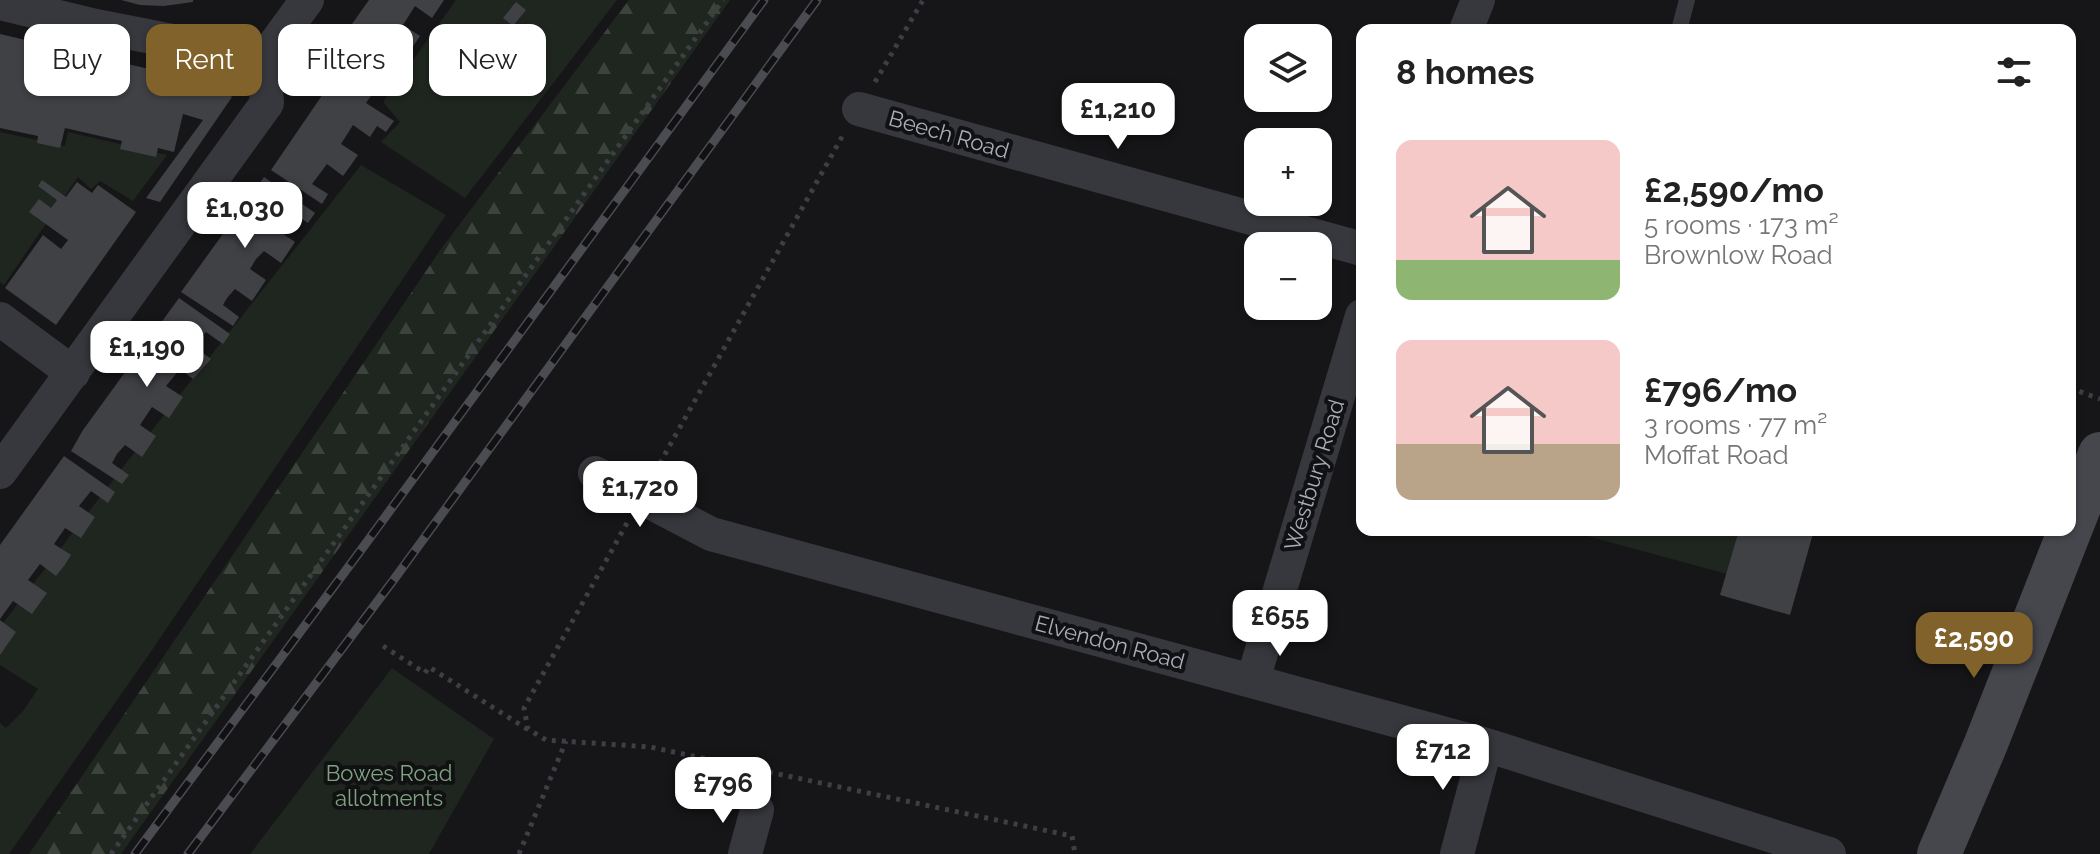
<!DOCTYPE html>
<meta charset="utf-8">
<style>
body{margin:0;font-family:Raleway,sans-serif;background:#f6f6f6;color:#222;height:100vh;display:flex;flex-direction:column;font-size:30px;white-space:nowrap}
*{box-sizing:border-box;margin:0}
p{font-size:26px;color:#767676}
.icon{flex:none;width:44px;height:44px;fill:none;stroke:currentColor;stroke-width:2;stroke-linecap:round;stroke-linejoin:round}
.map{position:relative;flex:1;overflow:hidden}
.panel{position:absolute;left:1356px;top:24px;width:720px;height:512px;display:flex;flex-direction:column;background:#fff;border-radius:16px;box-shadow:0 2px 6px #0004}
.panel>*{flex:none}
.top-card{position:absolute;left:24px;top:24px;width:760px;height:72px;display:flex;gap:16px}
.buttons{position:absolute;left:1244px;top:24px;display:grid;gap:16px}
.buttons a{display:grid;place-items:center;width:88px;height:88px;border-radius:16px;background:#fff;box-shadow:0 2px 6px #0004;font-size:40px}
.price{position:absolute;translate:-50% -68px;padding:0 18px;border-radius:16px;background:#fff;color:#222;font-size:26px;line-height:52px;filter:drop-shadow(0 2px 4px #0008)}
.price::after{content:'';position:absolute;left:50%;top:48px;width:24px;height:18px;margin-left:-12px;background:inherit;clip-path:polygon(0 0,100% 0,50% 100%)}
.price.on{background:#80622a;color:#fff}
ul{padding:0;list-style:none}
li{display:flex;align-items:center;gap:24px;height:200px;padding:0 40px}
li span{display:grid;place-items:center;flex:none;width:224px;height:160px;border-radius:16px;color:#555}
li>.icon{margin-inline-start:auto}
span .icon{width:96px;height:96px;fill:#fffc;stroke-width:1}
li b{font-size:34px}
h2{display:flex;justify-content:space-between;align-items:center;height:96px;padding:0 40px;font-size:34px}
.tag{padding:0 28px;border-radius:16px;background:#fff;box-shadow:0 2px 6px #0004;font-size:28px;line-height:72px}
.tag.on{background:#80622a;color:#fff}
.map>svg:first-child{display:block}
.green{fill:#1e261f}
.forest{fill:url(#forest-firs)}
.building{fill:#404145}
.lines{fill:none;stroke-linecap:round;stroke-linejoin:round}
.path{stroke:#3d3f44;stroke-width:5;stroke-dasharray:4 6;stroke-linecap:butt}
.lane{stroke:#37383d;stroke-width:16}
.street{stroke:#37383d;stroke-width:34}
.secondary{stroke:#45474d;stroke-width:44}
.rail-casing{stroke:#4a4c52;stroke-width:9}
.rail{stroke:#111113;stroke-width:6;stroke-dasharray:18;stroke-linecap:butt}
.labels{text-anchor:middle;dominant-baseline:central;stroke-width:8;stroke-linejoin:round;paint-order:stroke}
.street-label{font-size:22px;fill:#a8adb8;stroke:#111113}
.park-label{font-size:22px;fill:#7fa381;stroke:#111113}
</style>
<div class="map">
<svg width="2100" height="854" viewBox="0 0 2100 854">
<defs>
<pattern id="forest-firs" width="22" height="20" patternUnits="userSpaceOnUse" patternTransform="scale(2)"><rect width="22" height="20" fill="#1e261f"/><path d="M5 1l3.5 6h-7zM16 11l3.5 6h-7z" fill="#3c433d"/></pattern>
</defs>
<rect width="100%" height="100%" fill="#161618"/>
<path class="green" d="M456,0h161l-152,198 -84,-56 19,-20 -17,-20z
M0,132l65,14 3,-14 99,23 -34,46 -33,-20 -9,8 -13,-12 -74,108 -4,-3z
M361,165l85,50 -296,438 -141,201h-9v-131l6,5 17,-17 15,-22 -38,-24v-38l134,-174z
M1565,530h174l-12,44z
M392,668l102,71 -65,115h-179z"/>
<path class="forest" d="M629,0h101l-609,854h-92l412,-605z"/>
<path class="building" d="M121,0h72v2l-29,4 -24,-1z
M369,0h75l-12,18 -17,-12 -12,19 17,11 -14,21 -17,-12 -8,9 -34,-23z
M516,2l10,8 -13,16 -10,-8z
M0,34l200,47 27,12 5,4 -72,105 -14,-4 57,-78 -20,-6 -9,38 -16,-4 -2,9 -36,-8 2,-8 -57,-13 -5,20 -23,-5 1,-7 -38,-8z
M342,45l63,42 -6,9 -19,-13 -14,20 28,18 -8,11 -9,-6 -7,11 -17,-12 -12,19 17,11 -7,10 -8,11 -16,-12 -15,20 16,10 -6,10 -51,-34 54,-79 -9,-6z
M264,177l51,36 -7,10 -17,-11 -12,19 16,11 -14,21 -17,-12 -8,8 -6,10 16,11 -14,21 -17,-12 -8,9 -4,7 16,12 -6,9 -52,-34z
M42,180l24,17 11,-15 15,11 6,-8 38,27 -80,113 -51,-37 38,-53 18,14 7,-9 -39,-28 10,-13 12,9 6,-8 -19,-14z
M179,298l51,36 -7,10 -17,-12 -12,14 17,13 -18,20 -13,-10 -14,17 17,11 -14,21 -17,-11 -12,18 16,11 -14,21 -17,-12 -8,9 -5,9 17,12 -7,9 -51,-33 12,-21z
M64,456l51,36 -7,11 -17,-12 -12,15 16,11 -14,21 -16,-10 -11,16 17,11 -7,11 -8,10 -16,-12 -12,16 19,13 -15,21 -19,-13 -13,18v-74z
M1739,530h75l-24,85 -70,-20z
M0,620l16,12 -16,23z"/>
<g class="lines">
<path class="path" d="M875,82l48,-82
M2070,388l30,11
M655,472l188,-337
M627,523l-103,185 4,21 18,11 104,7 422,89 3,18
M383,646l42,27 4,-6 98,62
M111,854l612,-854
M519,854l47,-113"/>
<path class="lane" d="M1679,30l8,-30"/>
<path class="street" d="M0,3l96,23 168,33 43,-59
M1466,30l12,-30
M859,109l503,140
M0,319l73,54
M0,472l267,-369 -3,-44
M595,473l116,61 775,211 343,109
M1253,680l109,-364
M745,854l12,-44
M1457,854l29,-109"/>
<path class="secondary" d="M2070,530l30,-76
M1939,854l46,-108 85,-216"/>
<defs>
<path id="rail" d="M135,854l226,-304 403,-550
M188,854l207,-276 422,-578"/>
</defs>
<use href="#rail" class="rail-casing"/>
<use href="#rail" class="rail"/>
</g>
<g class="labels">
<g class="street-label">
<text transform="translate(949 134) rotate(16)">Beech Road</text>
<text transform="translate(1314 475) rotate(-73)">Westbury Road</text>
<text transform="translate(1110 642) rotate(15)">Elvendon Road</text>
</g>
<g class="park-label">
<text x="389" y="773">Bowes Road<tspan x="389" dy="25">allotments</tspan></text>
</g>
</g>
</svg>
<div class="buttons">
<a><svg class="icon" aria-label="layers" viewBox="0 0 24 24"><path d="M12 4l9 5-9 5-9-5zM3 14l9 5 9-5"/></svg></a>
<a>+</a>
<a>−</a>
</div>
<b class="price" style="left:1118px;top:151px">£1,210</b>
<b class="price" style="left:245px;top:250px">£1,030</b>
<b class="price" style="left:147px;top:389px">£1,190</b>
<b class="price" style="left:640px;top:529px">£1,720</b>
<b class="price" style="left:1280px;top:658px">£655</b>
<b class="price on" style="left:1974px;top:680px">£2,590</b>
<b class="price" style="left:1443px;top:792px">£712</b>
<b class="price" style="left:723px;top:825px">£796</b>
<div class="top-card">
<a class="tag">Buy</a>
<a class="tag on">Rent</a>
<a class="tag">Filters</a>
<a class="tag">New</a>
</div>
<section class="panel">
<h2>8 homes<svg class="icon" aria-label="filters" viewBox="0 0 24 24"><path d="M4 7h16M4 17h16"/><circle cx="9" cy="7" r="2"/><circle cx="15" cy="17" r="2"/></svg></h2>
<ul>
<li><span style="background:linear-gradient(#f6c9c9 75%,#8fb573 0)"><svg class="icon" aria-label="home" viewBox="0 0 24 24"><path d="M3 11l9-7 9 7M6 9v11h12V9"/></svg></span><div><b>£2,590/mo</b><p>5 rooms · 173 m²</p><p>Brownlow Road</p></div></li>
<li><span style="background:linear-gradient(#f6c9c9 65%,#b9a48a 0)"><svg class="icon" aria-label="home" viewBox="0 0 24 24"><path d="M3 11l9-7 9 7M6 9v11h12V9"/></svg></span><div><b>£796/mo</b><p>3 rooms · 77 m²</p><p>Moffat Road</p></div></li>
</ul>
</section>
</div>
